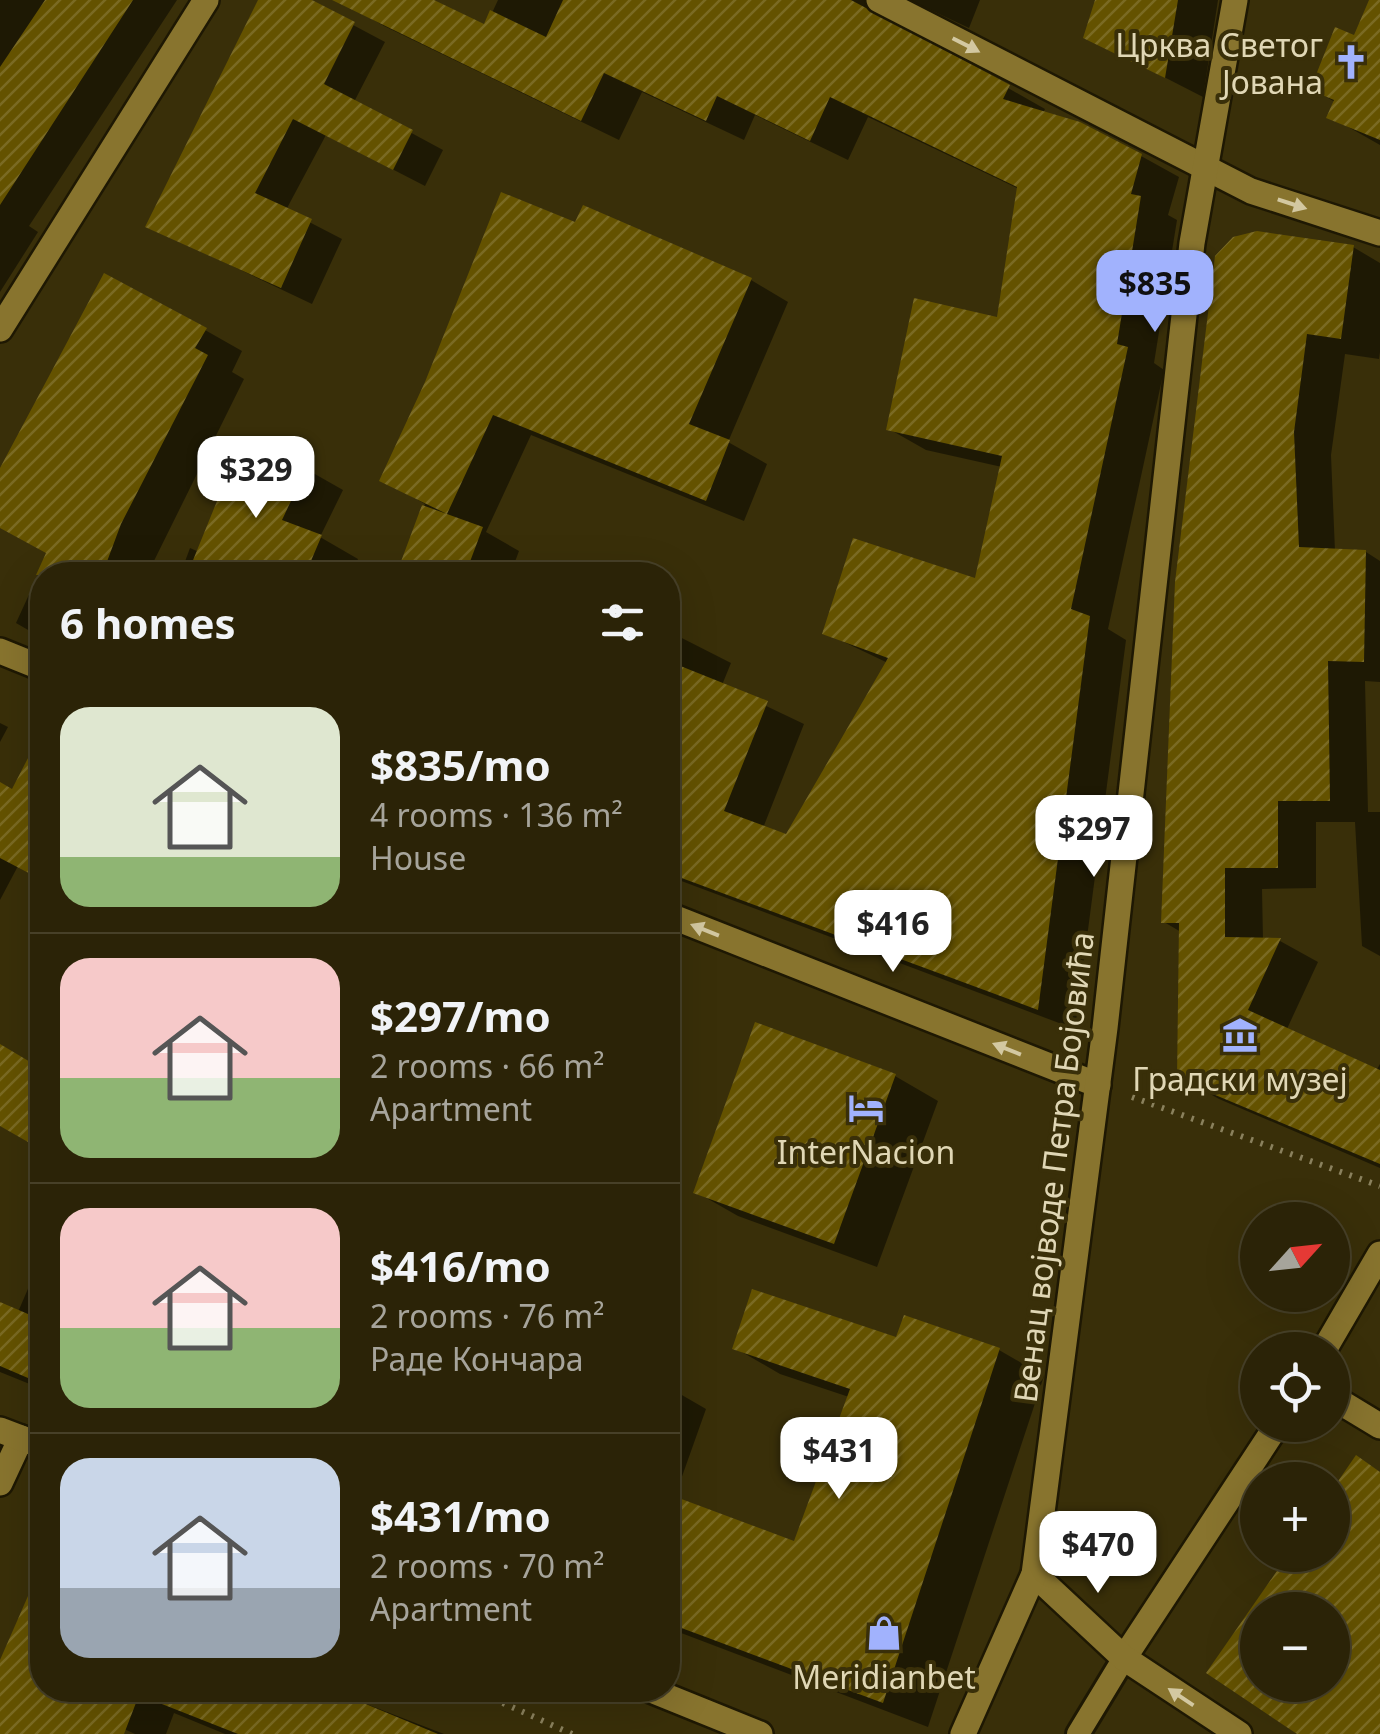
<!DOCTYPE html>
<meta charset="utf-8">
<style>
body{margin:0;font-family:"Noto Sans",sans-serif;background:#372f15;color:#f1f3f6;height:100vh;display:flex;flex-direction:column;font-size:38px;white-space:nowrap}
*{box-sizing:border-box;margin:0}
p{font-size:32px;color:#a6a49b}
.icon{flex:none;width:55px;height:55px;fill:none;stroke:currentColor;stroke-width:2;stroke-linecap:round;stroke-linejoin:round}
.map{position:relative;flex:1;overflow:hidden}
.drawer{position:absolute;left:30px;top:562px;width:650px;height:1140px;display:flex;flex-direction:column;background:#2b2307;border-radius:40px;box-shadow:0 10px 40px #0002,0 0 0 2px #474028}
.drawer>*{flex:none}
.needle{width:65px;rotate:63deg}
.tools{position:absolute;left:1240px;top:1202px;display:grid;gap:20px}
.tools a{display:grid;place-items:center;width:110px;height:110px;border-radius:50%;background:#2b2307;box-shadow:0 10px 40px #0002,0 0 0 2px #474028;font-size:50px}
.price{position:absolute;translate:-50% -85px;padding:0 22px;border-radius:20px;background:#fff;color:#222;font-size:32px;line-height:65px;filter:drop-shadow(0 2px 5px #0008)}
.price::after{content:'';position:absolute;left:50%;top:60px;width:30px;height:22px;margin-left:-15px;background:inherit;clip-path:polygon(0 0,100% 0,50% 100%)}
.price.current{background:#a1b2fd;color:#111}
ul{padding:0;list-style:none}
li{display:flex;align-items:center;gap:30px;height:250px;padding:0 30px}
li+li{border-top:2px solid #474028}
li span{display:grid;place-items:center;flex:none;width:280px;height:200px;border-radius:30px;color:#555}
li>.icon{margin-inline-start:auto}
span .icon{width:120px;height:120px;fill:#fffc;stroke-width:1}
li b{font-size:42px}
h2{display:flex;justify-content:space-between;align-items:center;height:120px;padding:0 30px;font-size:42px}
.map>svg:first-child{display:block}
.shadow{fill:#0007}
.building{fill:url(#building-hatch);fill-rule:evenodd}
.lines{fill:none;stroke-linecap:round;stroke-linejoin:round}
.service-casing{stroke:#1e1803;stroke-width:28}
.pedestrian-casing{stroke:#1e1803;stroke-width:30}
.minor-casing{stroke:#1e1803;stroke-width:30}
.secondary-casing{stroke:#1e1803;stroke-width:30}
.path{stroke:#8a815d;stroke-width:6;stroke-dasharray:2.5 8;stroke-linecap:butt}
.service{stroke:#88742e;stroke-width:22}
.pedestrian{stroke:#88742e;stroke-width:25}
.minor{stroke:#88742e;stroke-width:25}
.secondary{stroke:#88742e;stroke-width:25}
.oneway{fill:#d3c8a1}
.labels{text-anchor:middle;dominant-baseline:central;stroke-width:8;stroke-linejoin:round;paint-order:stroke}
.poi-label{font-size:32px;fill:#e0d7b5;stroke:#392f09}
.street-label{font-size:32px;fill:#e0d7b5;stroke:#392f09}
</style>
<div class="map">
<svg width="1380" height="1734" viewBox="0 0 1380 1734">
<defs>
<pattern id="building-hatch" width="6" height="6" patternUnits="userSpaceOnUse" patternTransform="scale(2.5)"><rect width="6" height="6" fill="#645200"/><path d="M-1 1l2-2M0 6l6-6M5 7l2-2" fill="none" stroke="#7a6a23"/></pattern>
</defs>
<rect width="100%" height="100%" fill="#392f09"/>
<path class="shadow" d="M0,0h177l-148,226 9,6 -38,60z
M261,0h45l79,42 -31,60 89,48 -18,36 -99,-51 -40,75 56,29 -30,65 -164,-78z
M350,0h78l57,28 13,-28h482l-11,28 -51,-24 -11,3 -8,15 8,13 101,53 37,21 -2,4 98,43 38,21 -11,38 9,5 -23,143 10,7 -56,259 18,11 -51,389 -407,-153v-245l63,32 -9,22 82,39 -41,104 25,9 100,-174 -63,-30 152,-52 25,-114 -76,-17 -37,-21 110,-109 20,-131 -151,-72 -20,43 -93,-45 -11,25 -102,-48 -23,48 -235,-114 -36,-21z
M1097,0h121l-15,97 -117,-60z
M1380,24v121l-51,-29 6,-14 -22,-13 42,-51z
M577,226l174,54 37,22 -60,140 39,22 -23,57 -213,-86 -45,97 33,19 -9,24h-111l26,-71 -43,-24z
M1353,247l27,16v89l-1,7 -34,-5 -14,101 4,96 31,1 14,9v121l-15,-1 3,131h12v144l-18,-10 -7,-124h-39v66l-54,1 1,51 17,1 38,21 -32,69 90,40 4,-7v104l-161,-69 -39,-22 1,-145 -17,-10 54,-665z
M205,330l37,21 -10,21 12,7 -97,196h-105v63l-26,-15 32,-70 -48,-26v-53z
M306,469l37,21 -23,47 38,22 -7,16h-171l10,-27 9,4z
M0,723l8,4 -8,15z
M42,737v142l-24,-13 -18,34v-115l13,7z
M756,1025l139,51 43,25 -61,166 -139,-51 -42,-24z
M42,1256v133l-42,-17v-67l18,7z
M897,1341l102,9 45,26 -116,351 -260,-99v-241l38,22 -32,90 122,45 53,-147 -69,-23 -45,-26z
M42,1585v105h288l114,44h-219l-51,-21 -8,21h-31l-35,-16 -7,16h-93v-68l33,-73z"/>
<path class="building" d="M45,0h88l-133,205v-138z
M258,0h54l43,22 -31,62 89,46 -20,40 -100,-51 -38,74 57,26 -31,69 -136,-61z
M332,0h102l50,24 6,-14 56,27 17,-37h288l159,85 -7,14 77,23 62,32 -11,40 10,2 -24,148 11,3 -57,262 19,7 -52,394 -370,-137v-212l100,40 -44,110 62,23 102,-176 -66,-24 31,-96 122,40 27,-122 -116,-26 28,-132 83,19 20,-130 -187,-90 -20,44 -93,-45 -11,25 -102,-48 -23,48z
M1095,0h83l-13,78 -82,-40z
M1369,0h11v140l-54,-22 8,-18 -24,-10 25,-63 19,8z
M501,192l74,30 8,-17 169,73 -63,146 41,16 -24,61 -213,-86 -46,99 -68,-33 46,-99z
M1257,231l97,14 -13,94 -34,-5 -13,98 5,115 67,3 -2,112 -36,-1 2,140h-52v67h-53v69l56,1 -33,72 132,60v94l-203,-85 2,-156h-18l14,-341 40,-326 18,-19z
M104,273l103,55 -12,20 13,7 -87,169 -19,51h-66l10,-22 -46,-25v-60z
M241,442l66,25 -25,53 40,15 -17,40h-118z
M422,505l61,22 -18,48h-69z
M42,731v149l-42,-22v-76l12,7z
M755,1022l141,52 -62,170 -141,-51z
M0,1044l42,25v81l-42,-24z
M752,1289l144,48 8,-22 96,33 -117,355 -215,-80v-129l126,47 56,-152 -118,-40z
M0,1302l42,18v64l-42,-18z
M1356,1455l24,17v262h-83l-91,-61 82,-118h44v-65zM1258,1610h74v75h-74z
M42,1564v126h290l106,44h-200l-99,-39 -15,39h-124v-74z"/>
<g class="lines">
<defs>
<path id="service" d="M1078,1734l46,-76"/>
<path id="pedestrian" d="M1324,1350l56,-96
M1332,1397l48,29
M1124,1658l153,-233"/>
<path id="minor" d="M879,0l372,191 129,42
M0,329l206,-329
M0,651l42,17
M668,915l430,170
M0,1483l21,-45
M1034,1574l90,84 115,76"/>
<path id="secondary" d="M0,1430l42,16
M651,1690l109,44
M963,1734l71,-160 71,-546 87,-785 43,-243"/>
</defs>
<use href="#service" class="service-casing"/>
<use href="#pedestrian" class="pedestrian-casing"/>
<use href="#minor" class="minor-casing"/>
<use href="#secondary" class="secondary-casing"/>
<path class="path" d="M1132,1097l248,89
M474,1690l98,44"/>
<use href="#service" class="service"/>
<use href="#pedestrian" class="pedestrian"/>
<use href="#minor" class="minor"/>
<use href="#secondary" class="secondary"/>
</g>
<defs><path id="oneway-solid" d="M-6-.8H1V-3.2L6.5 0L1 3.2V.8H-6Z" transform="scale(2.5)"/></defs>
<g class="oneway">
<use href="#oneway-solid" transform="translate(966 45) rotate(27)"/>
<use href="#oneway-solid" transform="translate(1292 204) rotate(18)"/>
<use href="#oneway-solid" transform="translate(705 930) rotate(-158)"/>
<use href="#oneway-solid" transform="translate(1007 1049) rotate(-158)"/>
<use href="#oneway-solid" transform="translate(1181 1697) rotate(-146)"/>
</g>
<defs>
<symbol id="church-bare" viewBox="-9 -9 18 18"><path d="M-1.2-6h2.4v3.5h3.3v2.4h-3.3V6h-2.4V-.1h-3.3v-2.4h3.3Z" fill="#a1b2fd" stroke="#392f09" stroke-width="2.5" paint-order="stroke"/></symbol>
<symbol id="museum-bare" viewBox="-9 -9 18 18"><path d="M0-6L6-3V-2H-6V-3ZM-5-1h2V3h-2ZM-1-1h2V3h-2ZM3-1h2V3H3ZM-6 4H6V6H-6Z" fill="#a1b2fd" stroke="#392f09" stroke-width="2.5" paint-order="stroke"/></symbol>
<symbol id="hotel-bare" viewBox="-9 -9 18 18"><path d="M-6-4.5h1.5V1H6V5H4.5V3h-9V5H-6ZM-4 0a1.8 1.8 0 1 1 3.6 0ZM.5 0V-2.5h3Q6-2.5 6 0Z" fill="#a1b2fd" stroke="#392f09" stroke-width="2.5" paint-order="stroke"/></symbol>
<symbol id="shop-bare" viewBox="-9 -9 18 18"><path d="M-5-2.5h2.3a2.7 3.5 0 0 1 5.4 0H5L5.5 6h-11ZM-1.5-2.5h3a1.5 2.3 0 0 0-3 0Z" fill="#a1b2fd" stroke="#392f09" stroke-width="2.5" paint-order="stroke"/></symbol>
</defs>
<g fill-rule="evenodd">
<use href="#church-bare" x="1326" y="37" width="50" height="50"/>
<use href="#museum-bare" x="1215" y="1010" width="50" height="50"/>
<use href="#hotel-bare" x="841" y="1083" width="50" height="50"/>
<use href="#shop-bare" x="859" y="1608" width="50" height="50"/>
</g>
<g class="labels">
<g class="poi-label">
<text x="1323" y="44" text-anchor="end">Црква Светог<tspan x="1323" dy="37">Јована</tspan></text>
<text x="1240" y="1078">Градски музеј</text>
<text x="866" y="1151">InterNacion</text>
<text x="884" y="1676">Meridianbet</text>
</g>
<g class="street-label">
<text transform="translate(1053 1167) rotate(-83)">Венац војводе Петра Бојовића</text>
</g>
</g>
</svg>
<div class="tools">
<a><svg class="needle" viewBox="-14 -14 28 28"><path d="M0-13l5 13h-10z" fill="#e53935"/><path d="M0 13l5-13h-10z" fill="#a6a49b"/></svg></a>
<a><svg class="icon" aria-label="locate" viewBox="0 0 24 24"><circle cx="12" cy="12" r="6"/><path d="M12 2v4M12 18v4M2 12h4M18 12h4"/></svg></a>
<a>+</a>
<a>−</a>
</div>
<b class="price current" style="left:1155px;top:335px">$835</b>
<b class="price" style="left:256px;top:521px">$329</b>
<b class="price" style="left:1094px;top:880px">$297</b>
<b class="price" style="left:893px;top:975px">$416</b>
<b class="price" style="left:839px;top:1502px">$431</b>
<b class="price" style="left:1098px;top:1596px">$470</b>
<section class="drawer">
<h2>6 homes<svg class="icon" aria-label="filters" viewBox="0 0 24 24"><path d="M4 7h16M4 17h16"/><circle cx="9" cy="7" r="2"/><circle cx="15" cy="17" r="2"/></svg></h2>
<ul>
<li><span style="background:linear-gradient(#dfe7d0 75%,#8fb573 0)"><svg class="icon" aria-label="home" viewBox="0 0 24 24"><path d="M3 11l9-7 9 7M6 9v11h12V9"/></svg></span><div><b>$835/mo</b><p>4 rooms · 136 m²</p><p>House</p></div></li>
<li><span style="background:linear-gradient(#f6c9c9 60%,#8fb573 0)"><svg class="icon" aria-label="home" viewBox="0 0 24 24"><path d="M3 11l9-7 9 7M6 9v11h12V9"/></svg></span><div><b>$297/mo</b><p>2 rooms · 66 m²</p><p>Apartment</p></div></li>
<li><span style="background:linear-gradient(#f6c9c9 60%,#8fb573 0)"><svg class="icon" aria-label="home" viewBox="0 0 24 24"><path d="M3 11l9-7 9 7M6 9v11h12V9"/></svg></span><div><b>$416/mo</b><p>2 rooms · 76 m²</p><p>Раде Кончара</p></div></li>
<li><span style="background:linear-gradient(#c9d6e8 65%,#9aa5b1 0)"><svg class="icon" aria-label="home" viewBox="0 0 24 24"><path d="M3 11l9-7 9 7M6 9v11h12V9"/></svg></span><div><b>$431/mo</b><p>2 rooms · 70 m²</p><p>Apartment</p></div></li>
</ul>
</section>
</div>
